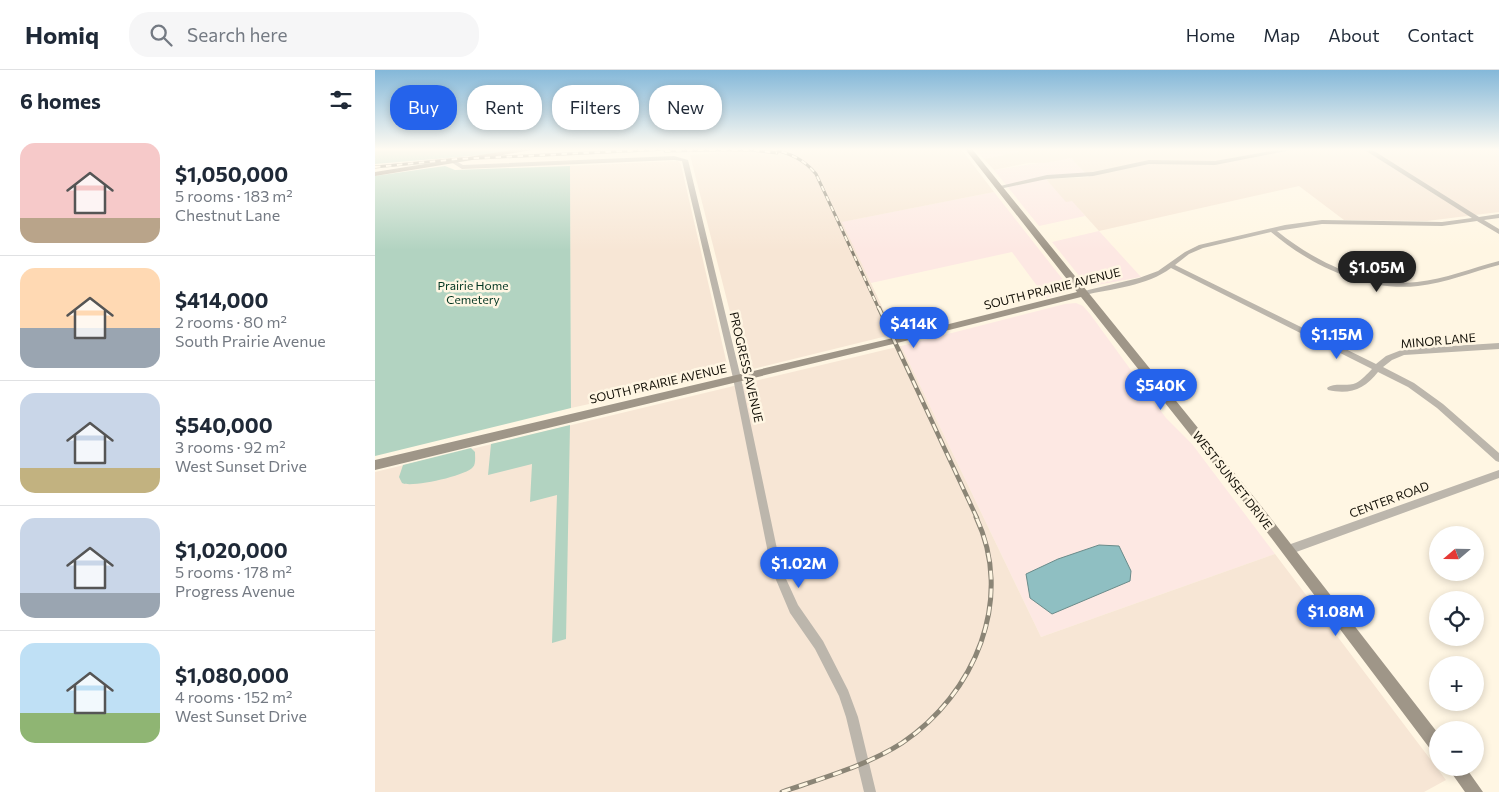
<!DOCTYPE html>
<meta charset="utf-8">
<style>
body{margin:0;font-family:Commissioner,sans-serif;background:#f6f6f7;color:#1f2937;height:100vh;display:flex;flex-direction:column;font-size:19px;white-space:nowrap}
*{box-sizing:border-box;margin:0}
p{font-size:16px;color:#747a83}
.icon{flex:none;width:28px;height:28px;fill:none;stroke:currentColor;stroke-width:2;stroke-linecap:round;stroke-linejoin:round}
.map{position:relative;flex:1;overflow:hidden}
.sheet{display:flex;flex-direction:column;background:#fff;width:375px}
.sheet>*{flex:none}
.hud{position:absolute;left:15px;top:15px;width:475px;height:45px;display:flex;gap:10px}
.needle{width:32px;rotate:250deg}
.tools{position:absolute;left:1054px;top:456px;display:grid;gap:10px}
.tools a{display:grid;place-items:center;width:55px;height:55px;border-radius:50%;background:#fff;box-shadow:0 2px 8px #0003;font-size:25px}
.price{position:absolute;translate:-50% -42px;padding:0 11px;border-radius:18px;background:#2563eb;color:#fff;font-size:16px;line-height:32px;filter:drop-shadow(0 1px 2px #0008)}
.price::after{content:'';position:absolute;left:50%;top:30px;width:15px;height:11px;margin-left:-8px;background:inherit;clip-path:polygon(0 0,100% 0,50% 100%)}
.price.current{background:#222;color:#fff}
ul{padding:0;list-style:none}
li{display:flex;align-items:center;gap:15px;height:125px;padding:0 20px}
li+li{border-top:1px solid #e0e1e3}
li span{display:grid;place-items:center;flex:none;width:140px;height:100px;border-radius:15px;color:#555}
li>.icon{margin-inline-start:auto}
span .icon{width:60px;height:60px;fill:#fffc;stroke-width:1}
li b{font-size:21px}
h2{display:flex;justify-content:space-between;align-items:center;height:60px;padding:0 20px;font-size:21px}
.chip{padding:0 18px;border-radius:20px;background:#fff;box-shadow:0 2px 8px #0003;font-size:18px;line-height:45px}
.chip.current{background:#2563eb;color:#fff}
header{display:flex;align-items:center;gap:30px;box-sizing:border-box;height:70px;padding:0 25px;background:#fff;border-bottom:1px solid #e0e1e3}
header strong{font-size:24px}
nav{display:flex;gap:28px;margin-inline-start:auto;font-size:18px}
.search{width:350px;height:45px;background:#f6f6f7;display:flex;align-items:center;gap:12px;box-sizing:border-box;padding:0 18px;border-radius:20px;color:#747a83;font-size:19px}
main{display:flex;flex:1;min-height:0}
.map>svg:first-child{display:block}
.commercial{fill:#fde8e3}
.industrial{fill:#f7e6d5}
.green{fill:#b2d3c1}
.water{fill:#8fbfc2;stroke:#6a8b8a}
.lines{fill:none;stroke-linecap:round;stroke-linejoin:round}
.street{fill:#bcb6ac;fill-rule:evenodd}
.secondary{fill:#9f9688;fill-rule:evenodd}
.rail-far2-casing{stroke:#8b8576;stroke-width:3}
.rail-far1-casing{stroke:#8b8576;stroke-width:4.5}
.rail-casing{stroke:#8b8576;stroke-width:5}
.rail-far2{stroke:#fff6e3;stroke-width:2;stroke-dasharray:5.5;stroke-linecap:butt}
.rail-far1{stroke:#fff6e3;stroke-width:2.5;stroke-dasharray:8;stroke-linecap:butt}
.rail{stroke:#fff6e3;stroke-width:3;stroke-dasharray:9;stroke-linecap:butt}
.labels{text-anchor:middle;dominant-baseline:central;stroke-width:5;stroke-linejoin:round;paint-order:stroke}
.park-label{font-size:12px;fill:#003420;stroke:#fff6e3}
.street-label{font-size:12px;fill:#141108;stroke:#fff6e3}
</style>
<header>
<strong>Homiq</strong>
<div class="search"><svg class="icon" aria-label="search" viewBox="0 0 24 24"><circle cx="10" cy="10" r="6"/><path d="M15 15l6 6"/></svg>Search here</div>
<nav><a>Home</a><a>Map</a><a>About</a><a>Contact</a></nav>
</header>
<main>
<section class="sheet">
<h2>6 homes<svg class="icon" aria-label="filters" viewBox="0 0 24 24"><path d="M4 7h16M4 17h16"/><circle cx="9" cy="7" r="2"/><circle cx="15" cy="17" r="2"/></svg></h2>
<ul>
<li><span style="background:linear-gradient(#f6c9c9 75%,#b9a48a 0)"><svg class="icon" aria-label="home" viewBox="0 0 24 24"><path d="M3 11l9-7 9 7M6 9v11h12V9"/></svg></span><div><b>$1,050,000</b><p>5 rooms · 183 m²</p><p>Chestnut Lane</p></div></li>
<li><span style="background:linear-gradient(#ffd9b3 60%,#9aa5b1 0)"><svg class="icon" aria-label="home" viewBox="0 0 24 24"><path d="M3 11l9-7 9 7M6 9v11h12V9"/></svg></span><div><b>$414,000</b><p>2 rooms · 80 m²</p><p>South Prairie Avenue</p></div></li>
<li><span style="background:linear-gradient(#c9d6e8 75%,#c2b280 0)"><svg class="icon" aria-label="home" viewBox="0 0 24 24"><path d="M3 11l9-7 9 7M6 9v11h12V9"/></svg></span><div><b>$540,000</b><p>3 rooms · 92 m²</p><p>West Sunset Drive</p></div></li>
<li><span style="background:linear-gradient(#c9d6e8 75%,#9aa5b1 0)"><svg class="icon" aria-label="home" viewBox="0 0 24 24"><path d="M3 11l9-7 9 7M6 9v11h12V9"/></svg></span><div><b>$1,020,000</b><p>5 rooms · 178 m²</p><p>Progress Avenue</p></div></li>
<li><span style="background:linear-gradient(#bfe0f5 70%,#8fb573 0)"><svg class="icon" aria-label="home" viewBox="0 0 24 24"><path d="M3 11l9-7 9 7M6 9v11h12V9"/></svg></span><div><b>$1,080,000</b><p>4 rooms · 152 m²</p><p>West Sunset Drive</p></div></li>
</ul>
</section>
<div class="map">
<svg width="1124" height="722" viewBox="0 0 1124 722">
<rect width="100%" height="100%" fill="#fff6e3"/>
<path class="commercial" d="M601,79h56l-48,10z
M696,88l15,16 -33,2 32,40 -46,10 -45,-56z
M619,122l70,89 3,5 -1,6 -20,6 -34,-46 -141,31 -30,-61z
M724,161l42,46 -50,9 -7,-4 -32,-40z
M701,233l7,3 7,8 76,104 26,26 83,110 -234,83 -140,-291 164,-42z"/>
<path class="industrial" d="M396,79h190l33,43 -152,30 53,112 -150,37 -55,-216z
M657,79h467v63l-72,9 -83,-1 -45,-34 -200,45 -27,-30 -6,1 -20,-23 43,-2 -18,-19 -27,5h-16l-34,7 -10,-11z
M303,91l3,4 48,208 -158,35 -1,-242z
M526,276l140,291 234,-83 171,226 -22,12h-1049v-320z"/>
<path class="green" d="M0,79h147l-39,6 -108,9z
M70,96l10,4 115,-4 1,242 -196,48v-280z
M195,355l-4,214 -14,4 5,-148 -27,7 2,-38 -44,11 3,-31z
M96,378l4,4c0,4 1,12 -2,15 -7,9 -62,21 -71,16l-3,-6 4,-12z"/>
<path class="water" d="M724,475l20,1 12,25 -1,10 -78,33 -22,-16 -4,-24 32,-15z"/>
<g class="lines">
<path class="street" d="M906,79h15l-81,16 -66,-1 -56,12 -46,3 -48,10 -3,-2 51,-12 46,-3 56,-12 66,1z
M988,79h8l108,68 20,-3v4l-15,2 15,9v5l-22,-13 -35,5 -120,-2 -45,7c38,31 90,56 140,51 28,-3 55,-14 82,-21v4c-27,7 -54,18 -81,21 -53,6 -108,-21 -147,-54l-68,16 -14,6 -14,11 201,99 10,-8 18,-7 95,-6v6l-95,6 -12,5 -9,7 31,16 29,21 56,49v9l-3,-1 -59,-53 -29,-21 -30,-15c-13,17 -28,23 -50,18l-1,-2c7,-6 20,-1 29,-5 6,-3 11,-9 16,-14l-201,-101c-24,18 -59,21 -87,27l-4,-2 4,-2 55,-13 19,-7 27,-19 14,-7 86,-20 37,-5 120,2 30,-4z
M299,86l14,4 53,218 40,190 17,37 25,36 25,49 10,27 18,75h-12l-18,-75 -7,-21 -24,-47 -25,-36 -19,-45 -38,-190 -51,-217 -8,-1 -212,9 -11,-7 5,-1 7,4z
M1124,400v8l-211,77 -4,-2 -1,-3 1,-3 4,-2z"/>
<path class="secondary" d="M143,79h20l-163,27v-4z
M590,79h7l290,358 175,225v20l-6,-2 -177,-235 -173,-218 -188,47 -518,126v-10l518,-122 184,-46z
M1073,698h18l17,24h-18z"/>
<defs>
<path id="rail-far2" d="M396,79c18,4 33,10 45,25l63,135
M335,80h41l26,3
M290,81l52,-1
M0,97l83,-8 212,-10"/>
<path id="rail-far1" d="M504,238l98,210"/>
<path id="rail" d="M407,722c40,-14 84,-26 120,-49 73,-49 113,-144 74,-226"/>
</defs>
<use href="#rail-far2" class="rail-far2-casing"/>
<use href="#rail-far1" class="rail-far1-casing"/>
<use href="#rail" class="rail-casing"/>
<use href="#rail-far2" class="rail-far2"/>
<use href="#rail-far1" class="rail-far1"/>
<use href="#rail" class="rail"/>
</g>
<linearGradient id="sky" x2="0" y2="1"><stop stop-color="#84b8d9"/><stop offset="0.44" stop-color="#fffbf2"/><stop offset="1" stop-color="#fffbf2" stop-opacity="0"/></linearGradient>
<rect width="1124" height="180" fill="url(#sky)"/>
<g class="labels">
<g class="park-label">
<text x="98" y="215">Prairie Home<tspan x="98" dy="14">Cemetery</tspan></text>
</g>
<g class="street-label">
<text transform="translate(677 218) rotate(-14)">SOUTH PRAIRIE AVENUE</text>
<text transform="translate(1063 270) rotate(-5)">MINOR LANE</text>
<text transform="translate(372 297) rotate(77)">PROGRESS AVENUE</text>
<text transform="translate(283 313) rotate(-13)">SOUTH PRAIRIE AVENUE</text>
<text transform="translate(858 410) rotate(52)">WEST SUNSET DRIVE</text>
<text transform="translate(1014 429) rotate(-20)">CENTER ROAD</text>
</g>
</g>
</svg>
<div class="tools">
<a><svg class="needle" viewBox="-14 -14 28 28"><path d="M0-13l5 13h-10z" fill="#e53935"/><path d="M0 13l5-13h-10z" fill="#747a83"/></svg></a>
<a><svg class="icon" aria-label="locate" viewBox="0 0 24 24"><circle cx="12" cy="12" r="6"/><path d="M12 2v4M12 18v4M2 12h4M18 12h4"/></svg></a>
<a>+</a>
<a>−</a>
</div>
<b class="price current" style="left:1002px;top:223px">$1.05M</b>
<b class="price" style="left:539px;top:279px">$414K</b>
<b class="price" style="left:962px;top:290px">$1.15M</b>
<b class="price" style="left:786px;top:341px">$540K</b>
<b class="price" style="left:424px;top:519px">$1.02M</b>
<b class="price" style="left:961px;top:567px">$1.08M</b>
<div class="hud">
<a class="chip current">Buy</a>
<a class="chip">Rent</a>
<a class="chip">Filters</a>
<a class="chip">New</a>
</div>
</div>
</main>
